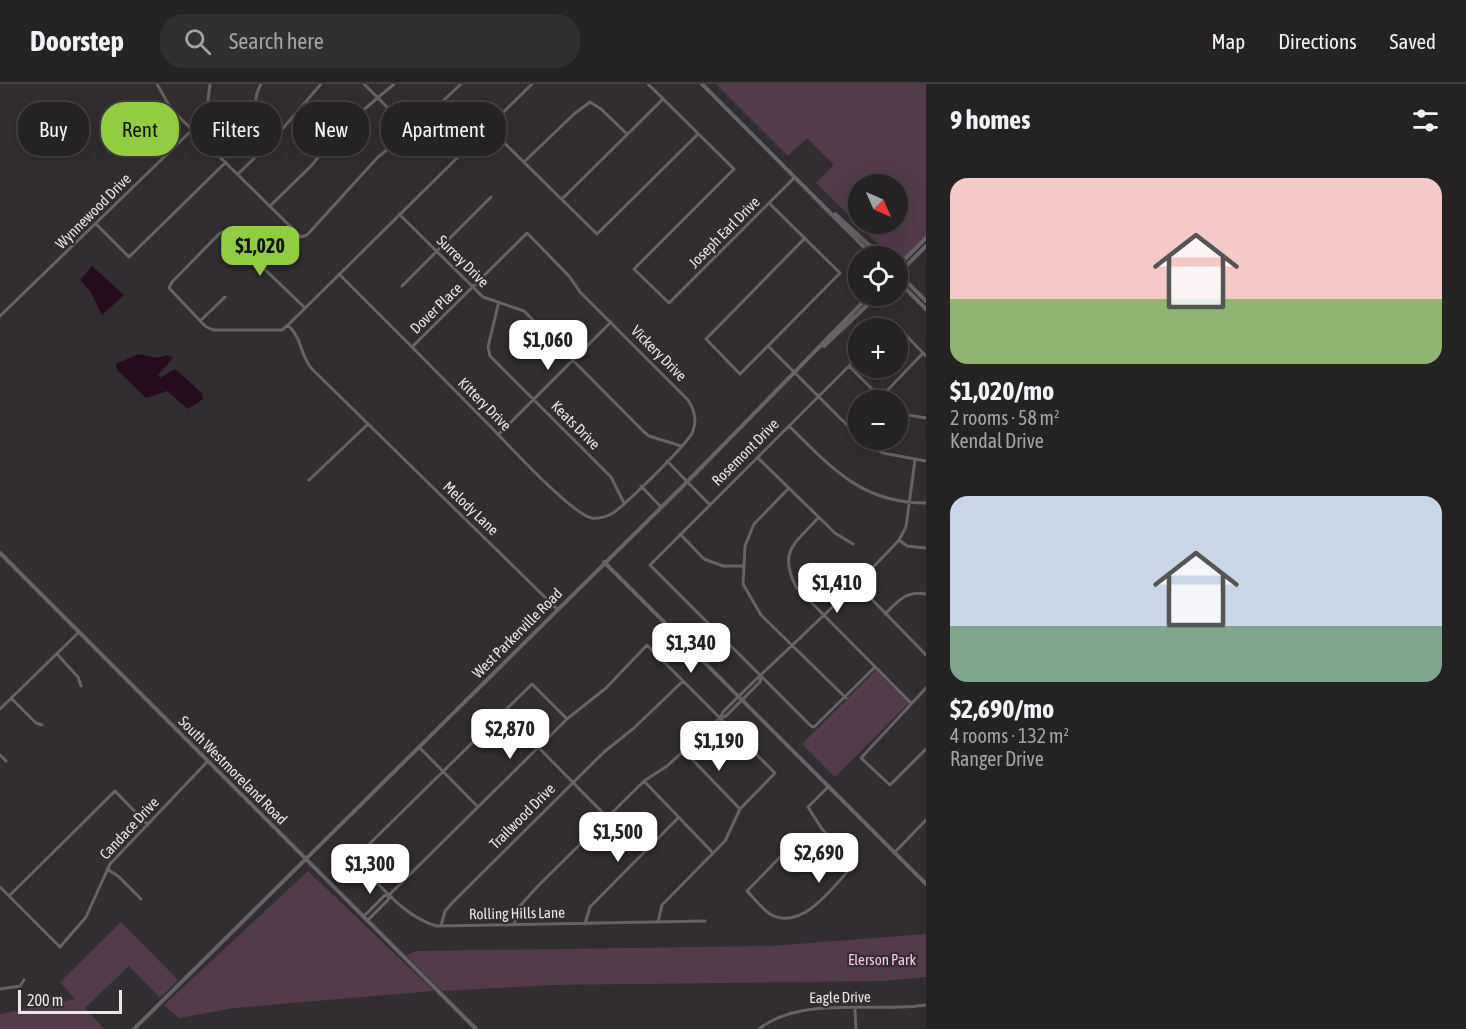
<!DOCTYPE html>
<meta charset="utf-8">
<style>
body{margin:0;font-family:"Asap Condensed",sans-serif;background:#312f31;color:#f1f3f6;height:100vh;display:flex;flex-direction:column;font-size:22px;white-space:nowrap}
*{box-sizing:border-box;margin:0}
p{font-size:20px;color:#a3a4a6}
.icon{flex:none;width:33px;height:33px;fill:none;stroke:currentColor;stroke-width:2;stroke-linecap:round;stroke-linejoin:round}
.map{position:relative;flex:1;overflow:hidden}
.panel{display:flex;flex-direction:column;background:#252224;width:540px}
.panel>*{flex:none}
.top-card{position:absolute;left:18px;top:18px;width:570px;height:54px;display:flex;gap:12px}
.needle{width:39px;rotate:135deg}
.controls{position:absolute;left:848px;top:90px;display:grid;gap:12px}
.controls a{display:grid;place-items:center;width:60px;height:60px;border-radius:50%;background:#252224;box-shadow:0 6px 24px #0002,0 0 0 2px #423f41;font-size:30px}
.scale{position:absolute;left:18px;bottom:15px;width:104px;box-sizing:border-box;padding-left:6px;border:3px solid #e9e6e8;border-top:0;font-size:16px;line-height:21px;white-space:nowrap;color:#e9e6e8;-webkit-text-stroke:4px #312d30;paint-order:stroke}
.price{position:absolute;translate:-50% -51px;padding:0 14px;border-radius:12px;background:#fff;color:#222;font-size:20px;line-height:39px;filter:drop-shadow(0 2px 3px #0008)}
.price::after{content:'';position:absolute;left:50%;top:36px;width:18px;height:14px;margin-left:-9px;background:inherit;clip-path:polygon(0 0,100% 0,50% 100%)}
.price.selected{background:#90cd41;color:#111}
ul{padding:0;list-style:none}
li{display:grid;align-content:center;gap:12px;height:318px;padding:0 24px}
li span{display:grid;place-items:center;height:186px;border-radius:18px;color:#555}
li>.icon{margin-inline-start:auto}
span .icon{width:108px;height:108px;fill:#fffc;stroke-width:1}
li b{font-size:26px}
h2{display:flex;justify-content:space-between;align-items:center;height:72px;padding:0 24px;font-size:26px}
.pill{padding:0 21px;border-radius:24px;background:#252224;box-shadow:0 6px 24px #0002,0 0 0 2px #423f41;font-size:21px;line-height:54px}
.pill.selected{background:#90cd41;color:#111}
header{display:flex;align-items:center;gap:36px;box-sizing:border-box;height:84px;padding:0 30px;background:#252224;border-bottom:2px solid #423f41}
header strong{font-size:28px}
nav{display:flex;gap:33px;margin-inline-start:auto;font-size:21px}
.search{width:420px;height:54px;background:#312f31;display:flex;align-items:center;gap:15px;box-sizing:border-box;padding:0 21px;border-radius:24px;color:#a3a4a6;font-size:22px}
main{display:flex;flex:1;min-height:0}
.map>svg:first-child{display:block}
.green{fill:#543b4b;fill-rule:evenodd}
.water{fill:#250b1d}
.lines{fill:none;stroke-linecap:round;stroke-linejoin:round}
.street{stroke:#676265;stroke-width:3}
.secondary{stroke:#676265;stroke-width:4}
.labels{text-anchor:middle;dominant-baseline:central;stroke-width:4.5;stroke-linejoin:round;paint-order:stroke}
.street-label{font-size:15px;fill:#e9e6e8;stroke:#312d30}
.park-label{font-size:15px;fill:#ffc5ea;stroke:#312d30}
</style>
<header>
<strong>Doorstep</strong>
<div class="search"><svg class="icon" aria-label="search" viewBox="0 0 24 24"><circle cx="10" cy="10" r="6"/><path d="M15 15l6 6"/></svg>Search here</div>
<nav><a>Map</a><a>Directions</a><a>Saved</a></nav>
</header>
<main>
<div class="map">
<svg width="926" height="945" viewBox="0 0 926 945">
<rect width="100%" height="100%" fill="#312d30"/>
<path class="green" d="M716,0h210v153l-28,28 -1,-9h-7l-74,-73 18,-18 -27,-27 -19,18zM858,100h39v40h-39z
M876,586l33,33 -74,74 -33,-33z
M308,787l126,120 -200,17 -55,10 -15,-13z
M121,838l57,58 -18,18 -31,-32 -44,42 19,21h-104v-15l75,-15 -15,-17z
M926,850v43l-44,4 -330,4 -110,6 -36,-36 11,-4 354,-5z"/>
<path class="water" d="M92,182l32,29 -22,20 -12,-24 -10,-11z
M138,270l19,4 11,-3 5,3 -15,17 2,3 15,-9 27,24 1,6 -15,10 -21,-18 -21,7 -29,-28 -1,-6z"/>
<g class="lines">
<path class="street" d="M157,0l14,25 130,128 6,-2 71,-78 33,-26 50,-47
M261,0c-11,20 -5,41 11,57
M364,0l47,47
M648,0l86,85 -100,100 35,34 126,-126
M488,43l109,107 101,-100
M524,78l50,-48 16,-12 11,7 26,25
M238,90l34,-33 49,-57
M562,115l101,-100
M770,120l70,69 -100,101 -34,-35 99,-101
M270,122l42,-41 29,-36 53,-45
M399,130l84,83 41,14 119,120 6,5 32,10
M96,140l33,33 97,-95
M339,190l73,73 75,76c18,18 85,92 105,95 8,1 14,-1 21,-5 13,-9 76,-70 80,-82 4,-11 1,-22 -5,-31l-108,-108 -11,-16 -42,-43 -115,114
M402,202l89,-89
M498,221l-10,42 2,9 121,121 13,26
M305,224l-80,-77 -6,3 -47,48 -3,6 36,38 8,4h69l6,-5 244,-241
M0,232l193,-187 14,-20 3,-25
M200,237l25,-24
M288,241c15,15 12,30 24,44l245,240
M887,244l6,-6 33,34
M768,262l90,90
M858,273l-208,208 161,161 3,1 61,-60
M849,282l34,34
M880,314l43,-45
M897,329l29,5
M789,342c43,42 72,77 137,77
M499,350l112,-112
M862,356l21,13 43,8
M759,375l76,74 18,11
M667,377l43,44
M309,396l58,-55
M641,402l20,21
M788,405l-34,35 -9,22 -2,38 18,31 85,83
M819,433c-24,27 -41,33 -23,70l115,116
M680,450l24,25 19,7h20
M899,456l8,6 19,2
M856,499l70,72
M885,530c13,-13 22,-24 41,-20
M57,570l21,23 3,9
M926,604l-65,70 29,27 36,-36
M11,614l25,25 6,2
M0,625l78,-76
M720,634l3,-6c57,-58 120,-111 176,-172l7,-13 9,-67
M567,635l-35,-35 -178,175c25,24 49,58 83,67l268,-5
M419,663l59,60
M538,663l70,71
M684,667l56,58
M0,671l6,6
M644,697l69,72
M788,765l-41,42c7,7 14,17 23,23 33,19 66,-31 85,-51l-33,-34 -14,-22 21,-21
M895,768l31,-32
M107,785l11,7 23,23
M0,803l60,60 26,-30 24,-53 97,-102
M9,812l106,-105 33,34
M363,833l21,-21 6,-2 177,-175 39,-31 41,-43 128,128 -35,36 -15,32 -63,64 -4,17
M367,837l21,-21 2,-6
M585,840l5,-17 89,-90
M514,841l4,-17 20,-22 106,-105 23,-15 53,-48 6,-2 34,-34 1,-5
M441,842l4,-15 8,-9 151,-150 30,-24 49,-47
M0,905l20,-3 4,-6
M855,925l1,20
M759,945c43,-34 115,-16 167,-24"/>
<path class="secondary" d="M702,0l171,172
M835,130l46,42
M897,183l29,-29
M897,188l29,29
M897,191l29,-29
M897,196l29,29
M824,262l53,-50
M0,469l476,476
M604,478l322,322
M134,945l553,-547 182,-186"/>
</g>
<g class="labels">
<g class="street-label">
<text transform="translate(93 127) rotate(-45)">Wynnewood Drive</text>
<text transform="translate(724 148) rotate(-45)">Joseph Earl Drive</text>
<text transform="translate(463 177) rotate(45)">Surrey Drive</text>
<text transform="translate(436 224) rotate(-44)">Dover Place</text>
<text transform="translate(659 269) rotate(45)">Vickery Drive</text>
<text transform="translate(485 320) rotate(45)">Kittery Drive</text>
<text transform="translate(576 341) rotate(45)">Keats Drive</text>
<text transform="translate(745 368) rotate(-45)">Rosemont Drive</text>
<text transform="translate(471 424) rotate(44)">Melody Lane</text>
<text transform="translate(517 549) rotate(-45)">West Parkerville Road</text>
<text transform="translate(233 686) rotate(45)">South Westmoreland Road</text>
<text transform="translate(522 732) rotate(-45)">Trailwood Drive</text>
<text transform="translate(129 744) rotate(-47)">Candace Drive</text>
<text transform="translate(517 829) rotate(-1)">Rolling Hills Lane</text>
<text transform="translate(840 913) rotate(-1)">Eagle Drive</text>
</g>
<g class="park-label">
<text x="882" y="875">Elerson Park</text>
</g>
</g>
</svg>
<div class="controls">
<a><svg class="needle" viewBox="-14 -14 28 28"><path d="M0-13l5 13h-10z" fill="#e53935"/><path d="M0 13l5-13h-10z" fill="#a3a4a6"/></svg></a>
<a><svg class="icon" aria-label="locate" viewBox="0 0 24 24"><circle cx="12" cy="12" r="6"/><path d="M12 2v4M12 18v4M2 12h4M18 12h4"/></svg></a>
<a>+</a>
<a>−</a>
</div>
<div class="scale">200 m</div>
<b class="price selected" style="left:260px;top:193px">$1,020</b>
<b class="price" style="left:548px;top:287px">$1,060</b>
<b class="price" style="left:837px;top:530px">$1,410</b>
<b class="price" style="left:691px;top:590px">$1,340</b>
<b class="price" style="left:510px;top:676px">$2,870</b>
<b class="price" style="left:719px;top:688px">$1,190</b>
<b class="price" style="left:618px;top:779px">$1,500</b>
<b class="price" style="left:819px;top:800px">$2,690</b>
<b class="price" style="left:370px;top:811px">$1,300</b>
<div class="top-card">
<a class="pill">Buy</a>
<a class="pill selected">Rent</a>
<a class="pill">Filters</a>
<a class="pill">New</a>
<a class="pill">Apartment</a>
</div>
</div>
<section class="panel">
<h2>9 homes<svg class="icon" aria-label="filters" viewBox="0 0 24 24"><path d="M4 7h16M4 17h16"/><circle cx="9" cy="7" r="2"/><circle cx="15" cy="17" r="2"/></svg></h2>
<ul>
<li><span style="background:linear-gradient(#f6c9c9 65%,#8fb573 0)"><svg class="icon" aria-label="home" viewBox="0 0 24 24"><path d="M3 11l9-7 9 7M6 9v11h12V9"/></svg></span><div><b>$1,020/mo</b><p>2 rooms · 58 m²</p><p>Kendal Drive</p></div></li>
<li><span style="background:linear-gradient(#c9d6e8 70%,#7fa58c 0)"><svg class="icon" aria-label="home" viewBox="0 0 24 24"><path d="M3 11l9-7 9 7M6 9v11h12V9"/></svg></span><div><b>$2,690/mo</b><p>4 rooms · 132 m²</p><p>Ranger Drive</p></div></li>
</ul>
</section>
</main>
